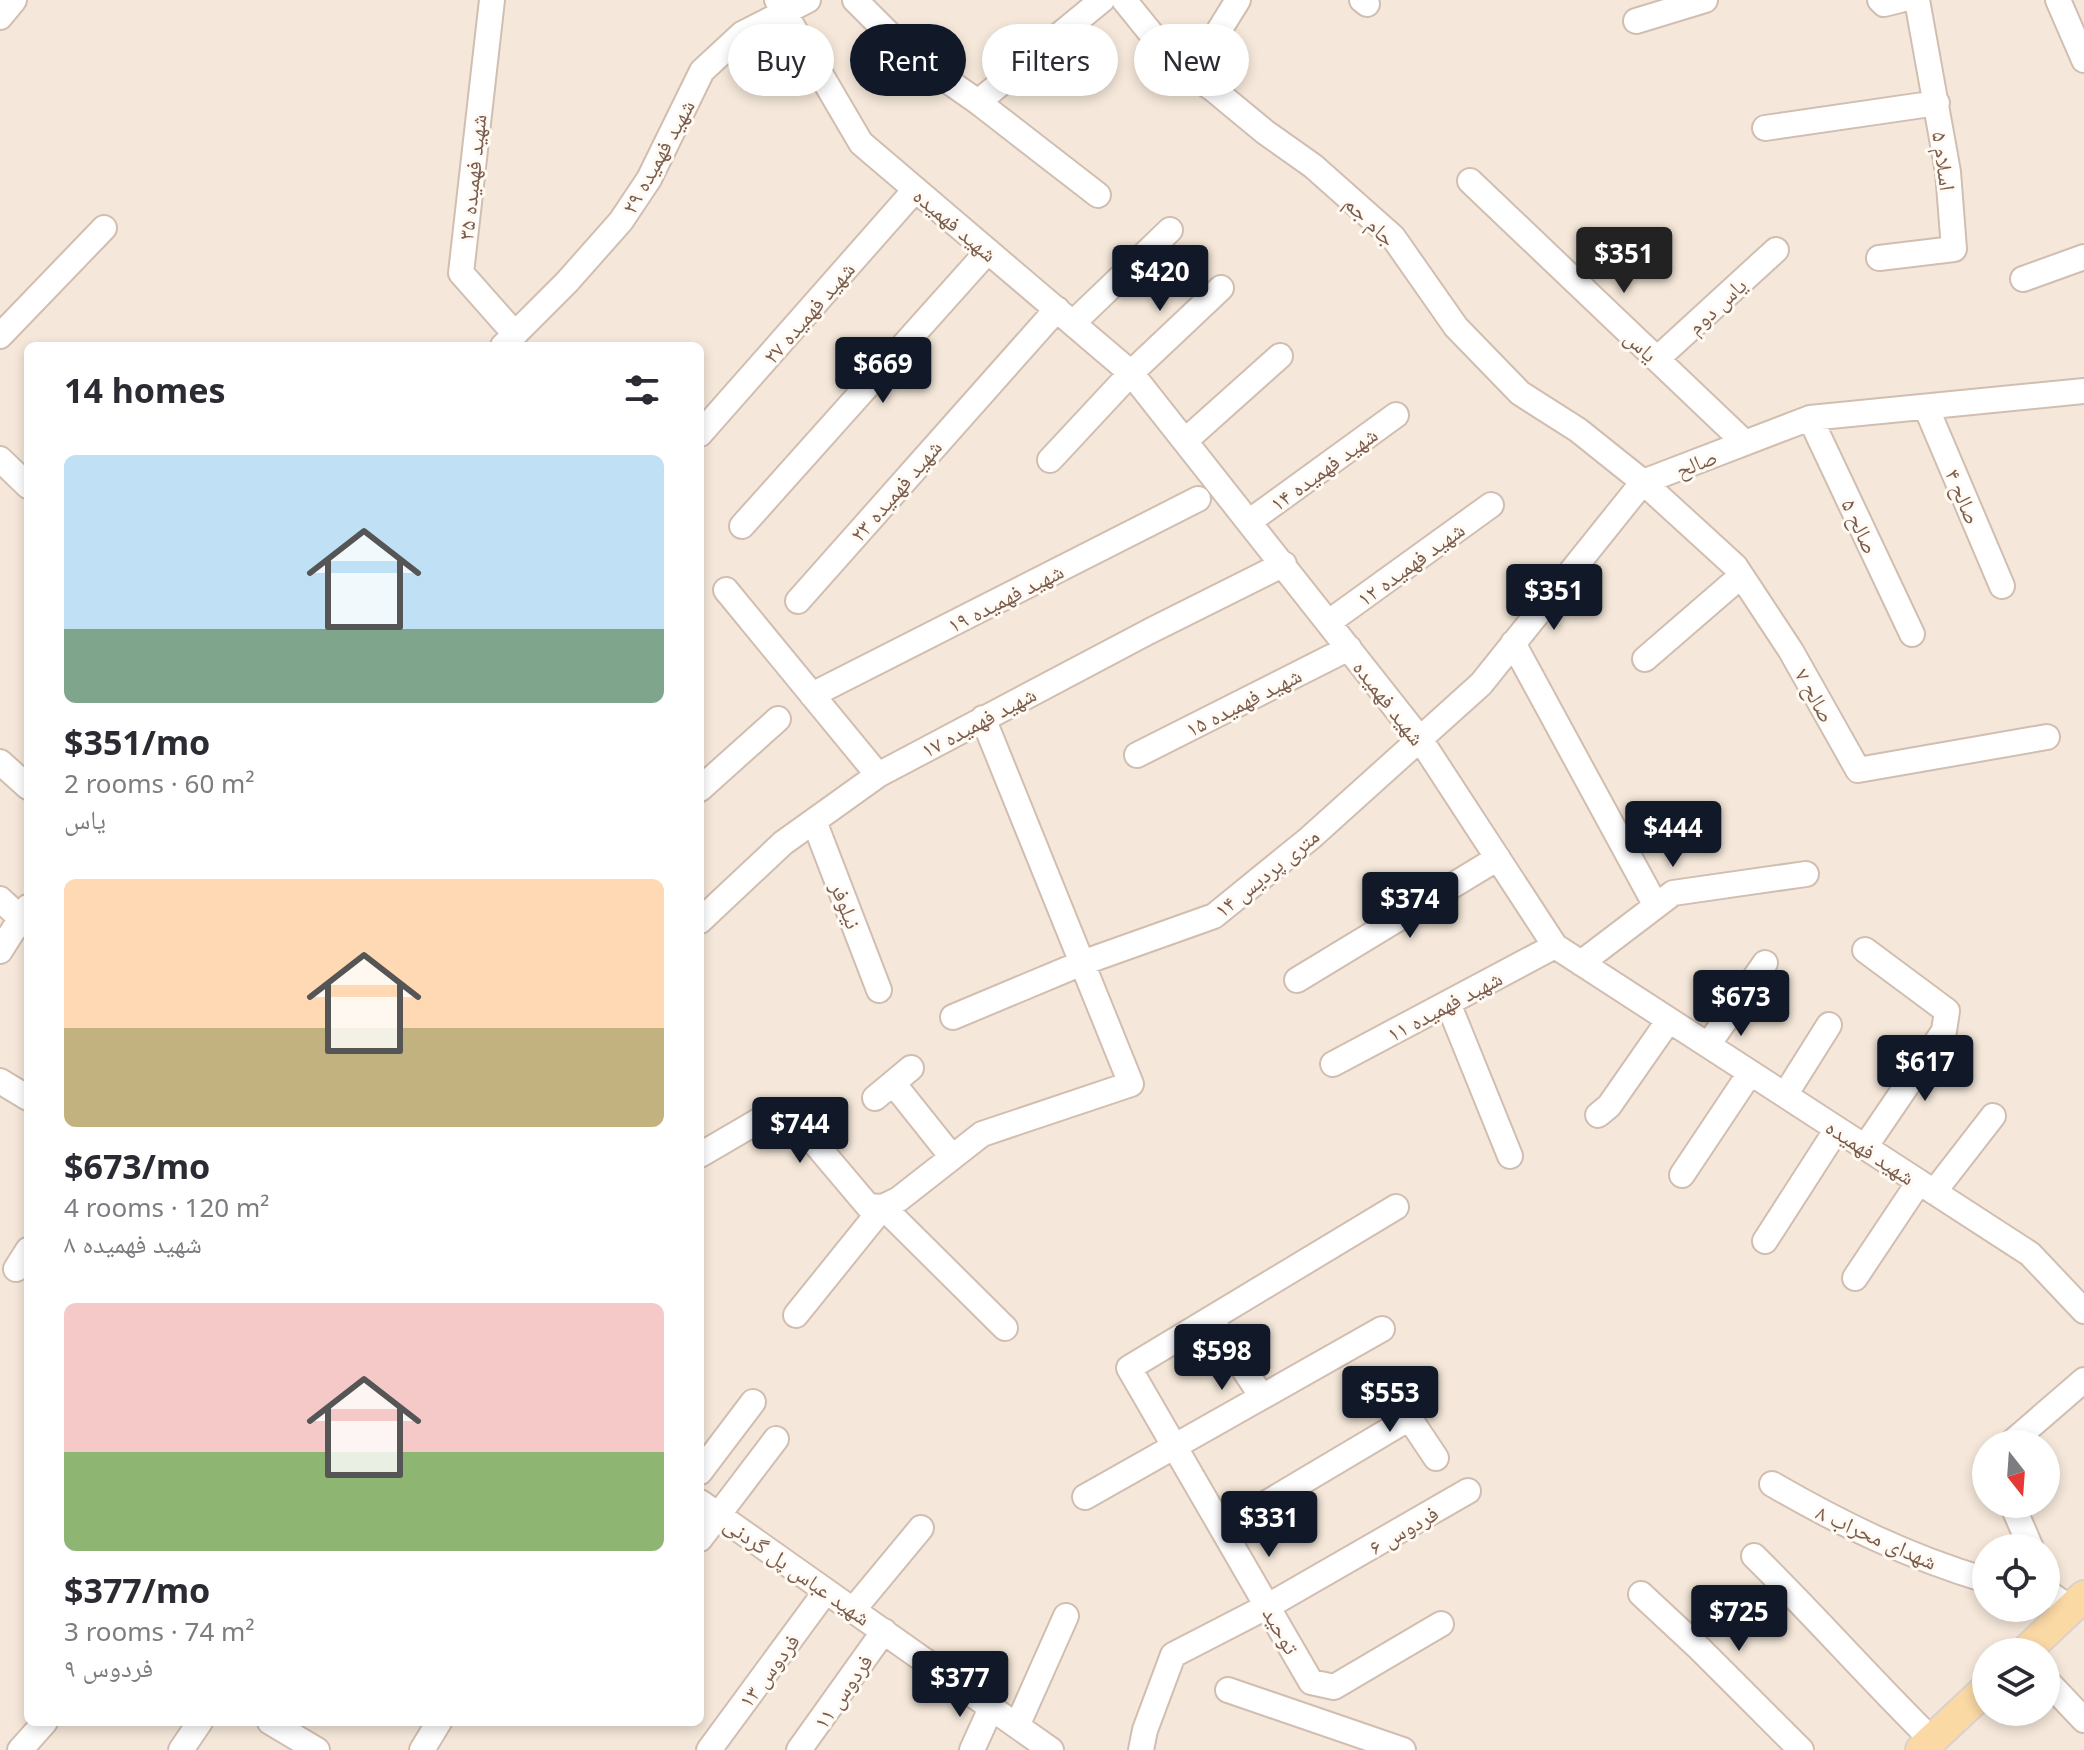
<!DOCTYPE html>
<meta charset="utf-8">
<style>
body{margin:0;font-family:"Noto Sans","Noto Naskh Arabic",sans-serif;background:#f7f7f7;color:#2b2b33;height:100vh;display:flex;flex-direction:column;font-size:30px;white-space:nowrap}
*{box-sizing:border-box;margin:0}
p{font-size:26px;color:#7c7c81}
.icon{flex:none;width:44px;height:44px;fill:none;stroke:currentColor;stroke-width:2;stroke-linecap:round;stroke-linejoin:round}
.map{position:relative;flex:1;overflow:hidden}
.details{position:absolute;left:24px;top:342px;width:680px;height:1384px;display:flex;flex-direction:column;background:#fff;border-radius:12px;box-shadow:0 4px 12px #0003}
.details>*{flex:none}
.top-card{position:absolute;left:728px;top:24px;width:760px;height:72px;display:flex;gap:16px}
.needle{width:52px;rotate:163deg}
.buttons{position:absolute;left:1972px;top:1430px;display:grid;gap:16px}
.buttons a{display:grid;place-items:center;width:88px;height:88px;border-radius:50%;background:#fff;box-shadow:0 4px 12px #0003;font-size:40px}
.price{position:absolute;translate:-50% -68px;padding:0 18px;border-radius:8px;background:#111827;color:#fff;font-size:26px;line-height:52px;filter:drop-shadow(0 2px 4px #0008)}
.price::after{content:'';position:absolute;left:50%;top:48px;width:24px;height:18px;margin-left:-12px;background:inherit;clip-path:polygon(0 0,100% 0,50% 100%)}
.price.selected{background:#222;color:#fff}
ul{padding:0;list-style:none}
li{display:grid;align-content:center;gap:16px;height:424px;padding:0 40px}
li span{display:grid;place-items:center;height:248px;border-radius:12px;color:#555}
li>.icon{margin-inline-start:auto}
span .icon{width:144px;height:144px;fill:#fffc;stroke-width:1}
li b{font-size:34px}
h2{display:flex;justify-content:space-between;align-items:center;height:96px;padding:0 40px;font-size:34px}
.tag{padding:0 28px;border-radius:36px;background:#fff;box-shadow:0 4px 12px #0003;font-size:28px;line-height:72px}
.tag.selected{background:#111827;color:#fff}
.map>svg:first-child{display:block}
.residential{fill:#f5e8da;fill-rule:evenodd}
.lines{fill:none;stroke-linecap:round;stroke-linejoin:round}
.minor-casing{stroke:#d1beb0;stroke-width:28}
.major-casing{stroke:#dad1cd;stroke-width:34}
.minor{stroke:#fff;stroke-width:24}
.major{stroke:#fbd9a5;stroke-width:30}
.labels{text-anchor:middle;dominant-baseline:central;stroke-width:6;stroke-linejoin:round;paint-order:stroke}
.street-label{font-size:22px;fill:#7a5c4d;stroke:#fffaf3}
</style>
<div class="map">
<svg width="2084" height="1750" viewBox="0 0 2084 1750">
<rect width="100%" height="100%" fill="#fdf6ec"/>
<path class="residential" d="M0,0h2084v1750h-2084zM28,346h672v1376h-672zM1986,1444h60v60h-60zM1986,1548h60v60h-60zM1986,1652h60v60h-60z"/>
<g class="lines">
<defs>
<path id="minor" d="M492,0l-31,273 54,61
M777,0l84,143 270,230 289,366 135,207 475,308 54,57
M855,0l53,53 70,49 124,-102
M1124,0l51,63 38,26 52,43 48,34 80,71 63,90 64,66 58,37 65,52 92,84 56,85 67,119 189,-33
M1362,0l5,4
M1880,0l4,4 16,-4
M2058,0l26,60
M0,17l14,-17
M1636,21l69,-21
M1192,74l46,-74
M978,102l120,93
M1765,128l172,-25
M1470,181l275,262
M1879,258l75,-9 -6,-77 -31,-172
M2023,279l61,-22
M1073,323l97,-93
M0,336l104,-108
M503,346l64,-64 54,-61 28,-42 53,-108 40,-37 66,-34
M1657,359l119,-109
M1926,407l76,179
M1810,418l102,216
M700,434l215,-244
M1186,440l94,-84
M0,459l28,27
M1050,460l81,-87 90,-85
M1250,521l146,-106
M742,526l246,-275
M726,590l152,185
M798,601l259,-292
M1329,622l162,-117
M1513,643l143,263
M1645,659l96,-83
M812,695l386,-196
M1137,755l212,-107
M0,762l28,25
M700,789l78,-70
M814,821l65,169
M0,899l28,26
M700,921l83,-78 95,-68 272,-144 134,-67
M1865,950l82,61 -3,20 -79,116
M0,951l28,-44
M1581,963l92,-70 133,-19
M1297,980l201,-122
M1448,1003l62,153
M953,1017l129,-54 132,-47 96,-78 171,-154 162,-202 167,-64 274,-27
M1708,1045l57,-82
M1333,1064l222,-118
M0,1081l28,17
M893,1083l59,74
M1785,1095l44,-70
M875,1098l36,-30
M1598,1115l11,-9 60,-86
M700,1155l65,-38 16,-4 16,9 71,84 15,1
M1682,1175l68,-102
M1934,1192l59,-76
M883,1207l122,121
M1396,1207l-267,161 182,314 23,5 107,-63
M1765,1241l72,-112
M16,1269l12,-19
M1855,1278l64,-96
M796,1315l87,-108 16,-8 83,-65 149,-50 -148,-366
M1211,1319l51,78
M1386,1383l50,75
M2010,1444l74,-64
M700,1472l53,-70
M1772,1484c69,40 137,73 214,96
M1085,1497l297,-168
M700,1502l351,248
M2012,1504l19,44
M1223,1529l185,-110
M700,1539l76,-100
M1754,1556c61,60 117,124 178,184
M2046,1591l25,18
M1641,1594l58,54 102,102
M853,1610l68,-82
M2046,1680l38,40
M1228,1690l175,60
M270,1722l47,28
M1017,1726l49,-110
M20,1750l25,-28
M181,1750l19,-28
M422,1750l17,-28
M709,1750l117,-159
M799,1750l85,-119
M972,1750l19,-42
M1141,1750l4,-20 28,-75 95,-49 200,-115"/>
<path id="major" d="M2025,1652l59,-56
M1921,1750l65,-61"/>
</defs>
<use href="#minor" class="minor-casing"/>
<use href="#major" class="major-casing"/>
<use href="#minor" class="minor"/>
<use href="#major" class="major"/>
</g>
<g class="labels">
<g class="street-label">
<text transform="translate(657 156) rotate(-61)">شهید فهمیده ۲۹</text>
<text transform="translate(1945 161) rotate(82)">اسلام ۵</text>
<text transform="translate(471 177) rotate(-84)">شهید فهمیده ۳۵</text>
<text transform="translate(1371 220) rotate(44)">جام جم</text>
<text transform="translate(956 224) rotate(40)">شهید فهمیده</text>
<text transform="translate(1716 305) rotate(-43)">یاس دوم</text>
<text transform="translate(808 312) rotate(-49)">شهید فهمیده ۲۷</text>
<text transform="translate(1642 345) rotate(44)">یاس</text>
<text transform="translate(1696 462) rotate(-21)">صالح</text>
<text transform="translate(1323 468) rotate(-36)">شهید فهمیده ۱۴</text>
<text transform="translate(895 490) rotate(-49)">شهید فهمیده ۲۳</text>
<text transform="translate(1964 496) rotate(67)">صالح ۴</text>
<text transform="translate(1861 526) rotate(65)">صالح ۵</text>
<text transform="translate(1410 563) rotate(-36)">شهید فهمیده ۱۲</text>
<text transform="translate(1005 597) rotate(-27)">شهید فهمیده ۱۹</text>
<text transform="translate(1816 695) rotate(61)">صالح ۷</text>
<text transform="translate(1243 701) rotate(-27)">شهید فهمیده ۱۵</text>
<text transform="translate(1390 702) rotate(52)">شهید فهمیده</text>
<text transform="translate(978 721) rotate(-28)">شهید فهمیده ۱۷</text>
<text transform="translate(1266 872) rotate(-39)">۱۴ متری پردیس</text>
<text transform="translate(847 905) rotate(69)">نیلوفر</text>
<text transform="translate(1444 1005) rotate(-28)">شهید فهمیده ۱۱</text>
<text transform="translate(1871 1151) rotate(33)">شهید فهمیده</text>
<text transform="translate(1403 1529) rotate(-30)">فردوس ۶</text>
<text transform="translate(1877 1536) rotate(24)">شهدای محراب ۸</text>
<text transform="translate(798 1570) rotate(35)">شهید عباس پل گردنی</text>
<text transform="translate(1282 1630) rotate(60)">توحید</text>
<text transform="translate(768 1670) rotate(-53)">فردوس ۱۳</text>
<text transform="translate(842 1691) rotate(-55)">فردوس ۱۱</text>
</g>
</g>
</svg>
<div class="buttons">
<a><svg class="needle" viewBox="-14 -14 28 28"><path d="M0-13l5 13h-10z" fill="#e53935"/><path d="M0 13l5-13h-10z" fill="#7c7c81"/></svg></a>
<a><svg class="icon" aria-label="locate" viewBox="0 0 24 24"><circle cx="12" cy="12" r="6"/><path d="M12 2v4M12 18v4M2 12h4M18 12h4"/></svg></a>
<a><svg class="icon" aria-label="layers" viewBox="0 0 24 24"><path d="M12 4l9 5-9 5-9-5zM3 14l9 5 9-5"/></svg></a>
</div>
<b class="price selected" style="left:1624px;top:295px">$351</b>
<b class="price" style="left:1160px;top:313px">$420</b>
<b class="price" style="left:883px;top:405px">$669</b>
<b class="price" style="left:1554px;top:632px">$351</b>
<b class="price" style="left:1673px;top:869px">$444</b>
<b class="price" style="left:1410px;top:940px">$374</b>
<b class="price" style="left:1741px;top:1038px">$673</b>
<b class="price" style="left:1925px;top:1103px">$617</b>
<b class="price" style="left:800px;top:1165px">$744</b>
<b class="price" style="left:1222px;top:1392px">$598</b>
<b class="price" style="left:1390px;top:1434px">$553</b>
<b class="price" style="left:1269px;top:1559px">$331</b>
<b class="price" style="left:1739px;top:1653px">$725</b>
<b class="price" style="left:960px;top:1719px">$377</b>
<div class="top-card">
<a class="tag">Buy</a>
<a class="tag selected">Rent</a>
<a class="tag">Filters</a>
<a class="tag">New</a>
</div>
<section class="details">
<h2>14 homes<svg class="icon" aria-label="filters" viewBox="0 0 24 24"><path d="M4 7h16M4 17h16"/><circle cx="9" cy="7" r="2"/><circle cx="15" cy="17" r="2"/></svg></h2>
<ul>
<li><span style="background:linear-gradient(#bfe0f5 70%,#7fa58c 0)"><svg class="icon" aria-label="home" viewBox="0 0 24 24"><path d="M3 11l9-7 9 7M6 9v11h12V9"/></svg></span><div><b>$351/mo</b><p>2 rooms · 60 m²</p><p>یاس</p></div></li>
<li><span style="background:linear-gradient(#ffd9b3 60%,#c2b280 0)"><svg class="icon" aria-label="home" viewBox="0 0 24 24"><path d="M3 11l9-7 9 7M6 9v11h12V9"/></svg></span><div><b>$673/mo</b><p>4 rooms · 120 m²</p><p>شهید فهمیده ۸</p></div></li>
<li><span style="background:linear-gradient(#f6c9c9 60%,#8fb573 0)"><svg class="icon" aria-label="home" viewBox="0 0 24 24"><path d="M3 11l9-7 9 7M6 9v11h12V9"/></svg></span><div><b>$377/mo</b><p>3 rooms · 74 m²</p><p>فردوس ۹</p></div></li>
</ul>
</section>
</div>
